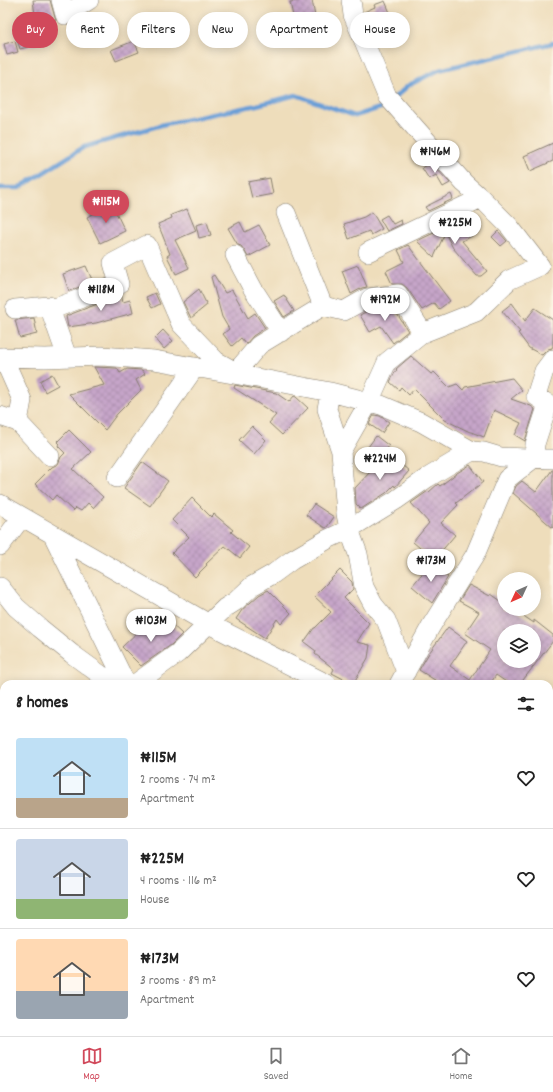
<!DOCTYPE html>
<meta charset="utf-8">
<style>
body{margin:0;font-family:Dekko,sans-serif;background:#f2f2f2;color:#222;height:100vh;display:flex;flex-direction:column;font-size:15px;white-space:nowrap}
*{box-sizing:border-box;margin:0}
p{font-size:13px;color:#767676}
.icon{flex:none;width:22px;height:22px;fill:none;stroke:currentColor;stroke-width:2;stroke-linecap:round;stroke-linejoin:round}
.map{position:relative;flex:1;overflow:hidden}
.side{position:absolute;left:0px;top:680px;width:553px;height:356px;display:flex;flex-direction:column;background:#fff;border-radius:12px 12px 0 0;box-shadow:0 2px 10px #0003}
.side>*{flex:none}
.top-card{position:absolute;left:12px;top:12px;width:529px;height:36px;display:flex;gap:8px}
.needle{width:26px;rotate:226deg}
.tools{position:absolute;left:497px;top:572px;display:grid;gap:8px}
.tools a{display:grid;place-items:center;width:44px;height:44px;border-radius:50%;background:#fff;box-shadow:0 2px 10px #0003;font-size:20px}
.price{position:absolute;translate:-50% -34px;padding:0 9px;border-radius:14px;background:#fff;color:#222;font-size:13px;line-height:26px;filter:drop-shadow(0 1px 2px #0008)}
.price::after{content:'';position:absolute;left:50%;top:24px;width:12px;height:9px;margin-left:-6px;background:inherit;clip-path:polygon(0 0,100% 0,50% 100%)}
.price.selected{background:#d1495b;color:#fff}
ul{padding:0;list-style:none}
li{display:flex;align-items:center;gap:12px;height:100px;padding:0 16px}
li+li{border-top:1px solid #e0e0e0}
li span{display:grid;place-items:center;flex:none;width:112px;height:80px;border-radius:4px;color:#555}
li>.icon{margin-inline-start:auto}
span .icon{width:48px;height:48px;fill:#fffc;stroke-width:1}
li b{font-size:17px}
h2{display:flex;justify-content:space-between;align-items:center;height:48px;padding:0 16px;font-size:17px}
.chip{padding:0 14px;border-radius:18px;background:#fff;box-shadow:0 2px 10px #0003;font-size:14px;line-height:36px}
.chip.selected{background:#d1495b;color:#fff}
.tabs{display:flex;justify-content:space-around;align-items:center;height:56px;border-top:1px solid #e0e0e0;background:#fff;font-size:11px;color:#767676}
.tabs a{display:grid;justify-items:center;gap:2px}
.tabs .selected{color:#d1495b}
.map>svg:first-child{display:block}
.lines{fill:none;stroke-linecap:round;stroke-linejoin:round}
.stream{stroke:#6b9fd7;stroke-width:4.5}
.building{fill:url(#building-cross-hatch);fill-rule:evenodd}
.minor-casing{stroke:#857c6c;stroke-width:20}
.minor{stroke:#fff;stroke-width:19}
</style>
<div class="map">
<svg width="553" height="1036" viewBox="0 0 553 1036">
<defs>
<pattern id="building-cross-hatch" width="8" height="8" patternUnits="userSpaceOnUse"><rect width="8" height="8" fill="#c6a5c9"/><path d="M0 0l8 8M0 8l8-8" fill="none" stroke="#aa8dac"/></pattern>
</defs>
<rect width="100%" height="100%" fill="#fcf5e5"/>
<filter id="ink" filterUnits="userSpaceOnUse"><feTurbulence type="fractalNoise" baseFrequency=".025" numOctaves="2"/><feDisplacementMap in="SourceGraphic" scale="8" xChannelSelector="R" yChannelSelector="G"/><feConvolveMatrix kernelMatrix="1 2 1 2 8 2 1 2 1" color-interpolation-filters="sRGB"/></filter>
<filter id="wash" filterUnits="userSpaceOnUse"><feTurbulence type="fractalNoise" baseFrequency=".012" numOctaves="4" result="noise"/><feDisplacementMap in="SourceGraphic" scale="16" xChannelSelector="R" yChannelSelector="G"/><feGaussianBlur stdDeviation="0.9" result="paint"/><feColorMatrix in="noise" values="0 0 0 0 0 0 0 0 0 0 0 0 0 0 0 0 0 1.4 0 .05"/><feComposite in="paint" operator="in"/></filter>
<g filter="url(#wash)">
<rect width="100%" height="100%" fill="#edb"/>
<g class="lines">
<path class="stream" d="M394,98l15,-13 30,-15 114,-27
M0,188h19l65,-41 81,-23 92,-19 39,-10 59,21 28,-9 6,-4"/>
</g>
<g id="blocks">
<path class="building" d="M33,0h17l6,21 -20,2z
M303,0h9l4,22 -21,4 -5,-24z
M385,1l6,14 -22,10 -5,-13 11,-5 -1,-2z
M37,26l5,17 -22,6 -5,-16z
M15,41l3,11 -11,3 -3,-11z
M134,41l5,11 -23,9 -5,-11z
M553,143v18l-23,10 -6,-15z
M431,163l19,20 -7,4 -7,-12 -7,4 -7,-11z
M270,178l3,16 -21,4 -4,-16z
M451,194l2,5 -25,12 -3,-4z
M112,204l13,27 -25,12 -13,-26z
M187,209l9,22 -21,9 14,28 -13,6 -9,-18 3,-2 -12,-30 14,-6 -1,-3z
M372,212l10,17 -11,6 -2,-4 -20,8 -5,-15 20,-7z
M387,215l6,9 8,-4 1,4 -15,7 -7,-12z
M463,219l9,17 -10,5 25,30 -6,5h-4l-24,-28 -8,-15 -11,24 -17,-16z
M207,222l4,13 -12,3 -3,-13z
M240,222l5,10 14,-7 11,20 -22,12 -4,-7 -3,-4 -3,-1 -10,-17z
M498,231l9,10 -6,5 -9,-9z
M408,245l42,56 -11,8 -5,-6 -12,7 -15,-22 -5,-4h-10l-6,-13 18,-9 -6,-12z
M358,265l9,22 -5,1 -11,6 -9,-23z
M86,266l7,16 -24,9 -6,-17z
M214,275l11,18 7,-3 16,28 7,-5 10,15 -12,8 -7,8 -5,-6 -9,8 -9,-12 6,-5 -7,-12 -11,-40z
M199,289l8,16 -16,13 -8,-16z
M155,293l5,11 -8,4 -6,-11z
M121,295l2,7 7,-2 3,13 -37,10 -28,4 -2,-11z
M284,295l10,16 -10,6 -10,-16z
M512,303l13,18 10,-13 18,12v26l-1,2 -4,1 -6,6 -13,-7 -11,-15 2,-1 -18,-21z
M392,306l16,25 -15,12 -12,-17 -11,6 -10,-17 11,-6 5,-1v2l4,-3z
M34,318l3,16 -17,4 -5,-18z
M163,330l10,11 -9,8 -9,-11z
M411,356l20,18 3,-2 15,15 8,-3 6,6 2,-3 47,-9 10,12 -11,9 20,7 4,3 -10,32 -10,-6 6,-12 -27,-13 -10,27 -13,-5h-1l-25,-12 -31,-31 -5,6 -8,-8 -2,3 -9,-8 4,-8 3,-4 -1,-1z
M94,367l23,1 3,5 7,-4 15,1 3,4 -9,6 5,10 -24,24 -12,16 -36,-36 35,-9z
M52,374l6,11 -13,7 -5,-11z
M235,385l41,8 13,9 5,-6 2,1 12,11 -26,27 -13,-12 7,-8 -42,-27z
M374,415l6,1 9,6 -7,11 -13,-9z
M252,426l14,14 -12,14 -15,-14z
M69,430l22,22 -18,17 30,28 -10,11 -5,-5 -7,8 -5,-3 -3,3 -17,-16 -4,5 -17,-16 17,-17 6,-3 3,-7 4,-4 -7,-7 1,-2 -2,-2z
M376,436l13,10 -8,11 -13,-10z
M388,453l21,18 -14,16 -1,-2 -8,8 -25,16 -5,-5 -1,-16z
M142,462l26,19 -18,25 -26,-18z
M470,465l13,17 -27,21 2,2 -17,18 14,12 -21,25 -21,-18 16,-19 -18,-20 17,-12 1,1 9,-8 2,2 17,-13z
M552,470h1v58l-40,-35 3,-7 6,-5 14,11z
M192,498l19,19 3,-3 19,16 -2,2 18,15 -9,11 -15,-12 -19,18 1,1 -12,12 -23,-24 17,-16 -17,-17z
M314,504l20,13 -7,10 -2,1 -19,-13z
M431,563l17,14 -16,26 -20,-17z
M340,570l12,12 1,7 -9,9 25,25 -12,19 13,3 -2,13 -15,26 -21,-11 2,-4 -19,-15 1,-3 -12,-9 10,-14h1l16,-16 -17,-16z
M469,585l21,11 1,-2 13,9v6h9l21,14v-3l19,15v6l-33,43h-11l-13,-9 -6,9h-49l-22,-14 10,-17 19,-26 19,14 -17,25 20,14 20,-30 -25,-17 14,-21 -20,-11zM504,631h30v30h-30z
M268,590l23,23 -10,11 -4,-5 -12,19 -29,-19 6,-9 17,-15z
M167,620l15,14 -11,11 -30,21 -19,-19 22,-21 8,8z"/>
</g>
</g>
<g filter="url(#ink)">
<use href="#blocks" fill-opacity="0" stroke="#857c6c" stroke-width="1"/>
<g class="lines">
<defs>
<path id="minor" d="M61,0l4,15 24,-15
M368,252l113,-54
M235,255l18,34 28,43
M323,306l21,5 23,-13 31,-4 25,39
M15,309l34,-3 18,51
M50,310l69,-26 -6,-21 34,-18 5,12 29,67 35,37 18,10
M0,357l45,1 57,-2 52,4 114,20 62,12 51,13 40,17 51,29 12,1 17,5 52,2
M3,357l19,43 -4,22 32,34
M236,372l23,-27 64,-39 -37,-93
M330,392l-3,17 14,42 5,63 3,15 9,25 6,33 9,17 13,16 20,52
M0,416l18,6
M341,451l28,-49 18,-40 36,-29 53,-21 33,-32 31,-14 -31,-40 -28,-28 -17,-15 -77,-87 -34,-81 -2,-15
M117,478l78,-111
M0,504l209,120 118,60
M53,535l73,149
M0,546l22,-29
M0,587l16,20 24,21 32,26 33,24 20,6
M135,684l43,-31 47,-45 11,-7 16,-15 21,-12 19,-14 36,-21 21,-10 47,-29 31,-22 45,-27
M399,684l32,-58 44,-71 32,-76 27,-21 1,-14 13,-40 -12,-8 8,-25 9,-12
M549,792l4,2
M0,860l4,4
M79,1032l6,4
M201,1032l6,4
M450,1032l3,4
M277,1036l1,-4
M426,1036l4,-4"/>
</defs>
<use href="#minor" class="minor-casing"/>
<use href="#minor" class="minor"/>
</g>
</g>
</svg>
<div class="tools">
<a><svg class="needle" viewBox="-14 -14 28 28"><path d="M0-13l5 13h-10z" fill="#e53935"/><path d="M0 13l5-13h-10z" fill="#767676"/></svg></a>
<a><svg class="icon" aria-label="layers" viewBox="0 0 24 24"><path d="M12 4l9 5-9 5-9-5zM3 14l9 5 9-5"/></svg></a>
</div>
<b class="price" style="left:435px;top:174px">₦146M</b>
<b class="price selected" style="left:106px;top:224px">₦115M</b>
<b class="price" style="left:455px;top:245px">₦225M</b>
<b class="price" style="left:101px;top:312px">₦118M</b>
<b class="price" style="left:385px;top:322px">₦192M</b>
<b class="price" style="left:380px;top:481px">₦224M</b>
<b class="price" style="left:431px;top:583px">₦173M</b>
<b class="price" style="left:151px;top:643px">₦103M</b>
<div class="top-card">
<a class="chip selected">Buy</a>
<a class="chip">Rent</a>
<a class="chip">Filters</a>
<a class="chip">New</a>
<a class="chip">Apartment</a>
<a class="chip">House</a>
</div>
<section class="side">
<h2>8 homes<svg class="icon" aria-label="filters" viewBox="0 0 24 24"><path d="M4 7h16M4 17h16"/><circle cx="9" cy="7" r="2"/><circle cx="15" cy="17" r="2"/></svg></h2>
<ul>
<li><span style="background:linear-gradient(#bfe0f5 75%,#b9a48a 0)"><svg class="icon" aria-label="home" viewBox="0 0 24 24"><path d="M3 11l9-7 9 7M6 9v11h12V9"/></svg></span><div><b>₦115M</b><p>2 rooms · 74 m²</p><p>Apartment</p></div><svg class="icon" aria-label="heart" viewBox="0 0 24 24"><path d="M12 20l-8-8c-3-5 5-10 8-4 3-6 11-1 8 4z"/></svg></li>
<li><span style="background:linear-gradient(#c9d6e8 75%,#8fb573 0)"><svg class="icon" aria-label="home" viewBox="0 0 24 24"><path d="M3 11l9-7 9 7M6 9v11h12V9"/></svg></span><div><b>₦225M</b><p>4 rooms · 116 m²</p><p>House</p></div><svg class="icon" aria-label="heart" viewBox="0 0 24 24"><path d="M12 20l-8-8c-3-5 5-10 8-4 3-6 11-1 8 4z"/></svg></li>
<li><span style="background:linear-gradient(#ffd9b3 65%,#9aa5b1 0)"><svg class="icon" aria-label="home" viewBox="0 0 24 24"><path d="M3 11l9-7 9 7M6 9v11h12V9"/></svg></span><div><b>₦173M</b><p>3 rooms · 89 m²</p><p>Apartment</p></div><svg class="icon" aria-label="heart" viewBox="0 0 24 24"><path d="M12 20l-8-8c-3-5 5-10 8-4 3-6 11-1 8 4z"/></svg></li>
</ul>
</section>
</div>
<nav class="tabs">
<a class="selected"><svg class="icon" aria-label="map" viewBox="0 0 24 24"><path d="M3 6l6-2 6 2 6-2v14l-6 2-6-2-6 2zM9 4v14M15 6v14"/></svg>Map</a>
<a><svg class="icon" aria-label="saved" viewBox="0 0 24 24"><path d="M7 4h10v16l-5-4-5 4z"/></svg>Saved</a>
<a><svg class="icon" aria-label="home" viewBox="0 0 24 24"><path d="M3 11l9-7 9 7M6 9v11h12V9"/></svg>Home</a>
</nav>
